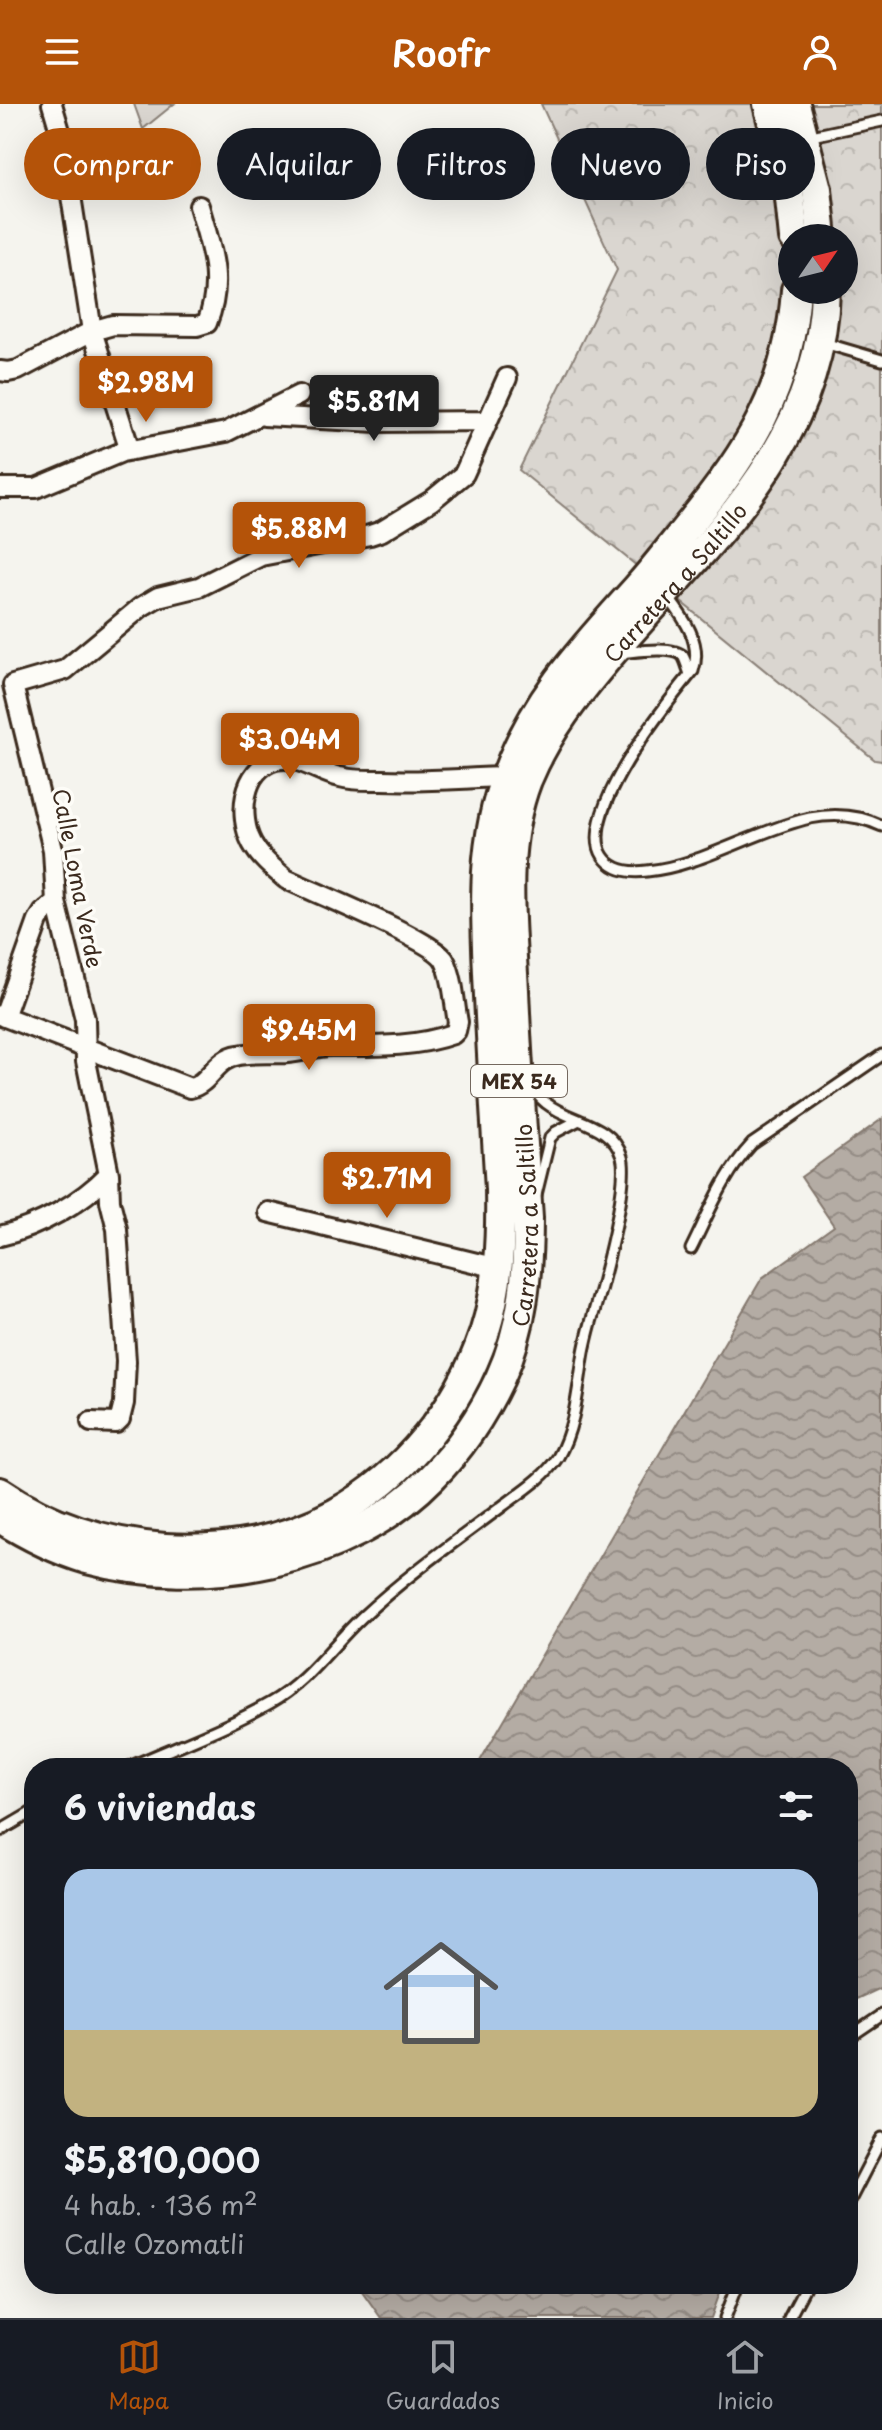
<!DOCTYPE html>
<html lang="es">
<meta charset="utf-8">
<style>
body{margin:0;font-family:"Playpen Sans",sans-serif;background:#20242c;color:#f1f3f6;height:100vh;display:flex;flex-direction:column;font-size:30px;white-space:nowrap}
*{box-sizing:border-box;margin:0}
p{font-size:26px;color:#9ea1a6}
.icon{flex:none;width:44px;height:44px;fill:none;stroke:currentColor;stroke-width:2;stroke-linecap:round;stroke-linejoin:round}
.map{position:relative;flex:1;overflow:hidden}
.panel{position:absolute;left:24px;top:1654px;width:834px;height:536px;display:flex;flex-direction:column;background:#171b24;border-radius:32px;box-shadow:0 8px 32px #0002}
.panel>*{flex:none}
.guide{position:absolute;left:24px;top:24px;width:834px;height:72px;display:flex;gap:16px}
.needle{width:52px;rotate:55deg}
.tools{position:absolute;left:778px;top:120px;display:grid;gap:16px}
.tools a{display:grid;place-items:center;width:80px;height:80px;border-radius:50%;background:#171b24;box-shadow:0 8px 32px #0002;font-size:40px}
.price{position:absolute;translate:-50% -68px;padding:0 18px;border-radius:8px;background:#b45309;color:#fff;font-size:26px;line-height:52px;filter:drop-shadow(0 2px 4px #0008)}
.price::after{content:'';position:absolute;left:50%;top:48px;width:24px;height:18px;margin-left:-12px;background:inherit;clip-path:polygon(0 0,100% 0,50% 100%)}
.price.current{background:#222;color:#fff}
ul{padding:0;list-style:none}
li{display:grid;align-content:center;gap:16px;height:424px;padding:0 40px}
li+li{border-top:2px solid #363941}
li span{display:grid;place-items:center;height:248px;border-radius:24px;color:#555}
li>.icon{margin-inline-start:auto}
span .icon{width:144px;height:144px;fill:#fffc;stroke-width:1}
li b{font-size:34px}
h2{display:flex;justify-content:space-between;align-items:center;height:96px;padding:0 40px;font-size:34px}
.chip{padding:0 28px;border-radius:36px;background:#171b24;box-shadow:0 8px 32px #0002;font-size:28px;line-height:72px}
.chip.current{background:#b45309;color:#fff}
header{display:flex;justify-content:space-between;align-items:center;height:104px;padding:0 40px;background:#b45309;color:#fff;font-size:36px;font-weight:600}
.tab-bar{display:flex;justify-content:space-around;align-items:center;height:112px;border-top:2px solid #363941;background:#171b24;font-size:22px;color:#9ea1a6}
.tab-bar a{display:grid;justify-items:center;gap:4px}
.tab-bar .current{color:#b45309}
.map>svg:first-child{display:block}
.forest{fill:url(#forest-crowns);stroke:#8a8077;stroke-width:2;fill-rule:evenodd}
.water{fill:url(#water-waves);stroke:#84786e;stroke-width:2}
.lines{fill:none;stroke-linecap:round;stroke-linejoin:round}
.lane-casing{stroke:#3b2a1e;stroke-width:15}
.street-casing{stroke:#3b2a1e;stroke-width:24}
.primary-casing{stroke:#3b2a1e;stroke-width:34}
.lane{stroke:#fdfcf7;stroke-width:9}
.street{stroke:#fdfcf7;stroke-width:18}
.primary{stroke:#fdfcf7;stroke-width:28}
.labels{text-anchor:middle;dominant-baseline:central;stroke-width:7;stroke-linejoin:round;paint-order:stroke}
.shield{fill:#fdfcf7;stroke:#75695f;stroke-width:2}
.shield-label{font-size:20px;font-weight:bold;fill:#3b2a1e}
.street-label{font-size:22px;fill:#3b2a1e;stroke:#fdfcf7}
</style>
<header><svg class="icon" aria-label="menu" viewBox="0 0 24 24"><path d="M4 6h16M4 12h16M4 18h16"/></svg>Roofr<svg class="icon" aria-label="person" viewBox="0 0 24 24"><circle cx="12" cy="8" r="4"/><path d="M4 21q1-7 8-7t8 7"/></svg></header>
<div class="map">
<svg width="882" height="2214" viewBox="0 0 882 2214">
<defs>
<pattern id="forest-crowns" width="20" height="18" patternUnits="userSpaceOnUse" patternTransform="scale(2)"><rect width="20" height="18" fill="#dad6d0"/><path d="M2 6a3 3 0 1 1 6 0M12 15a3 3 0 1 1 6 0" fill="none" stroke="#bcb8b2"/></pattern>
<pattern id="water-waves" width="16" height="10" patternUnits="userSpaceOnUse" patternTransform="scale(2)"><rect width="16" height="10" fill="#b4aca4"/><path d="M0 5q4-4 8 0t8 0" fill="none" stroke="#948c85"/></pattern>
</defs>
<rect width="100%" height="100%" fill="#f5f4ee"/>
<filter id="ink" filterUnits="userSpaceOnUse"><feTurbulence type="fractalNoise" baseFrequency=".0125" numOctaves="2"/><feDisplacementMap in="SourceGraphic" scale="16" xChannelSelector="R" yChannelSelector="G"/><feConvolveMatrix kernelMatrix="1 2 1 2 8 2 1 2 1" color-interpolation-filters="sRGB"/></filter>
<g filter="url(#ink)">
<path class="forest" d="M134,0h40l-31,25z
M541,0h341v657l-7,-1 -356,-290 98,-200zM792,134h52v52h-52z"/>
<path class="water" d="M882,1015v868l-34,16v-235h-372l286,-490 72,-52 -33,-49z
M357,2180h366l-12,34h-330z"/>
<g class="lines">
<defs>
<path id="lane" d="M807,33l75,-16
M824,239l58,17
M667,492c16,21 36,46 26,75 -27,33 -117,144 -90,185 10,15 28,17 44,15 54,-5 109,-41 163,-53 26,-5 49,-3 72,8
M619,549c14,-1 54,-8 64,3 3,5 5,13 7,18
M536,1091l14,-57 6,-6 23,-12
M691,1145c18,-36 33,-75 61,-105l130,-89
M127,1664c47,-21 97,-39 143,-65 38,-21 61,-57 92,-86 44,-41 94,-76 142,-112 19,-14 41,-28 54,-48 18,-31 20,-71 26,-105 4,-22 11,-43 17,-65 7,-27 28,-106 21,-130 -11,-35 -51,-34 -76,-54 -8,-6 -13,-15 -18,-24
M0,1727l34,-20
M848,1934l34,-23
M848,2100l34,-66
M725,2214l13,-34
M789,2214l18,-34"/>
<path id="street" d="M52,0l10,34 30,193 38,119
M0,267l8,1 10,-2 74,-39 21,-6 84,1 10,-3c17,-43 4,-75 -8,-117
M264,312l113,6 111,-1
M0,384h36l86,-36 104,-20 73,-37
M13,581l40,165 3,52 29,117 1,42 23,113 1,27 7,28 9,132 -2,42 -4,16 -4,4 -25,-1
M13,581l52,-15 76,-63 17,-10 41,-10 62,-31 109,-21 12,-4 49,-30 33,-27 43,-96
M0,911l190,73c20,-4 25,-30 49,-33 16,-3 33,-1 49,-2 15,-1 28,-7 43,-7 40,0 83,2 122,-12l3,-3 2,-9c-4,-19 -4,-43 -13,-61 -9,-20 -132,-69 -159,-82 -12,-10 -26,-21 -34,-36 -14,-26 -10,-74 24,-83 21,-6 43,13 64,17 14,4 29,3 43,3 41,2 82,-2 123,-3
M4,913l34,-96 5,-8 13,-11
M268,1108l229,56
M0,1132c39,-9 81,-33 109,-62"/>
<g id="primary">
<path d="M768,0l21,85 5,49"/>
<path d="M795,0l22,85 5,49"/>
<path d="M0,1388c94,65 234,77 336,21 69,-38 123,-105 148,-179 15,-46 17,-97 16,-145 -4,-64 -8,-129 -11,-193 -3,-75 -10,-150 18,-222 28,-76 77,-127 130,-186 18,-20 34,-41 50,-61 61,-73 103,-140 109,-237"/>
<path id="s1" d="M0,1414c27,17 57,32 87,41 116,31 259,6 345,-82 28,-28 51,-63 68,-99 23,-50 28,-105 28,-160 -5,-76 -11,-152 -14,-228 -4,-70 -13,-143 13,-210 20,-48 50,-86 83,-125 94,-110 212,-208 215,-365"/>
</g>
</defs>
<use href="#lane" class="lane-casing"/>
<use href="#street" class="street-casing"/>
<use href="#primary" class="primary-casing"/>
<use href="#lane" class="lane"/>
<use href="#street" class="street"/>
<use href="#primary" class="primary"/>
</g>
</g>
<g class="labels">
<rect class="shield" x="471" y="961" width="96" height="32" rx="6"/>
<g class="shield-label">
<text x="519" y="977">MEX 54</text>
</g>
<g class="street-label">
<text stroke="none"><textPath href="#s1" startOffset="1440">Carretera a Saltillo</textPath></text>
<text transform="translate(79 774) rotate(79)">Calle Loma Verde</text>
<text stroke="none"><textPath href="#s1" startOffset="744">Carretera a Saltillo</textPath></text>
</g>
</g>
</svg>
<div class="tools">
<a><svg class="needle" viewBox="-14 -14 28 28"><path d="M0-13l5 13h-10z" fill="#e53935"/><path d="M0 13l5-13h-10z" fill="#9ea1a6"/></svg></a>
</div>
<b class="price" style="left:146px;top:320px">$2.98M</b>
<b class="price current" style="left:374px;top:339px">$5.81M</b>
<b class="price" style="left:299px;top:466px">$5.88M</b>
<b class="price" style="left:290px;top:677px">$3.04M</b>
<b class="price" style="left:309px;top:968px">$9.45M</b>
<b class="price" style="left:387px;top:1116px">$2.71M</b>
<div class="guide">
<a class="chip current">Comprar</a>
<a class="chip">Alquilar</a>
<a class="chip">Filtros</a>
<a class="chip">Nuevo</a>
<a class="chip">Piso</a>
</div>
<section class="panel">
<h2>6 viviendas<svg class="icon" aria-label="filters" viewBox="0 0 24 24"><path d="M4 7h16M4 17h16"/><circle cx="9" cy="7" r="2"/><circle cx="15" cy="17" r="2"/></svg></h2>
<ul>
<li><span style="background:linear-gradient(#a9c7e8 65%,#c2b280 0)"><svg class="icon" aria-label="home" viewBox="0 0 24 24"><path d="M3 11l9-7 9 7M6 9v11h12V9"/></svg></span><div><b>$5,810,000</b><p>4 hab. · 136 m²</p><p>Calle Ozomatli</p></div></li>
</ul>
</section>
</div>
<nav class="tab-bar">
<a class="current"><svg class="icon" aria-label="map" viewBox="0 0 24 24"><path d="M3 6l6-2 6 2 6-2v14l-6 2-6-2-6 2zM9 4v14M15 6v14"/></svg>Mapa</a>
<a><svg class="icon" aria-label="saved" viewBox="0 0 24 24"><path d="M7 4h10v16l-5-4-5 4z"/></svg>Guardados</a>
<a><svg class="icon" aria-label="home" viewBox="0 0 24 24"><path d="M3 11l9-7 9 7M6 9v11h12V9"/></svg>Inicio</a>
</nav>
